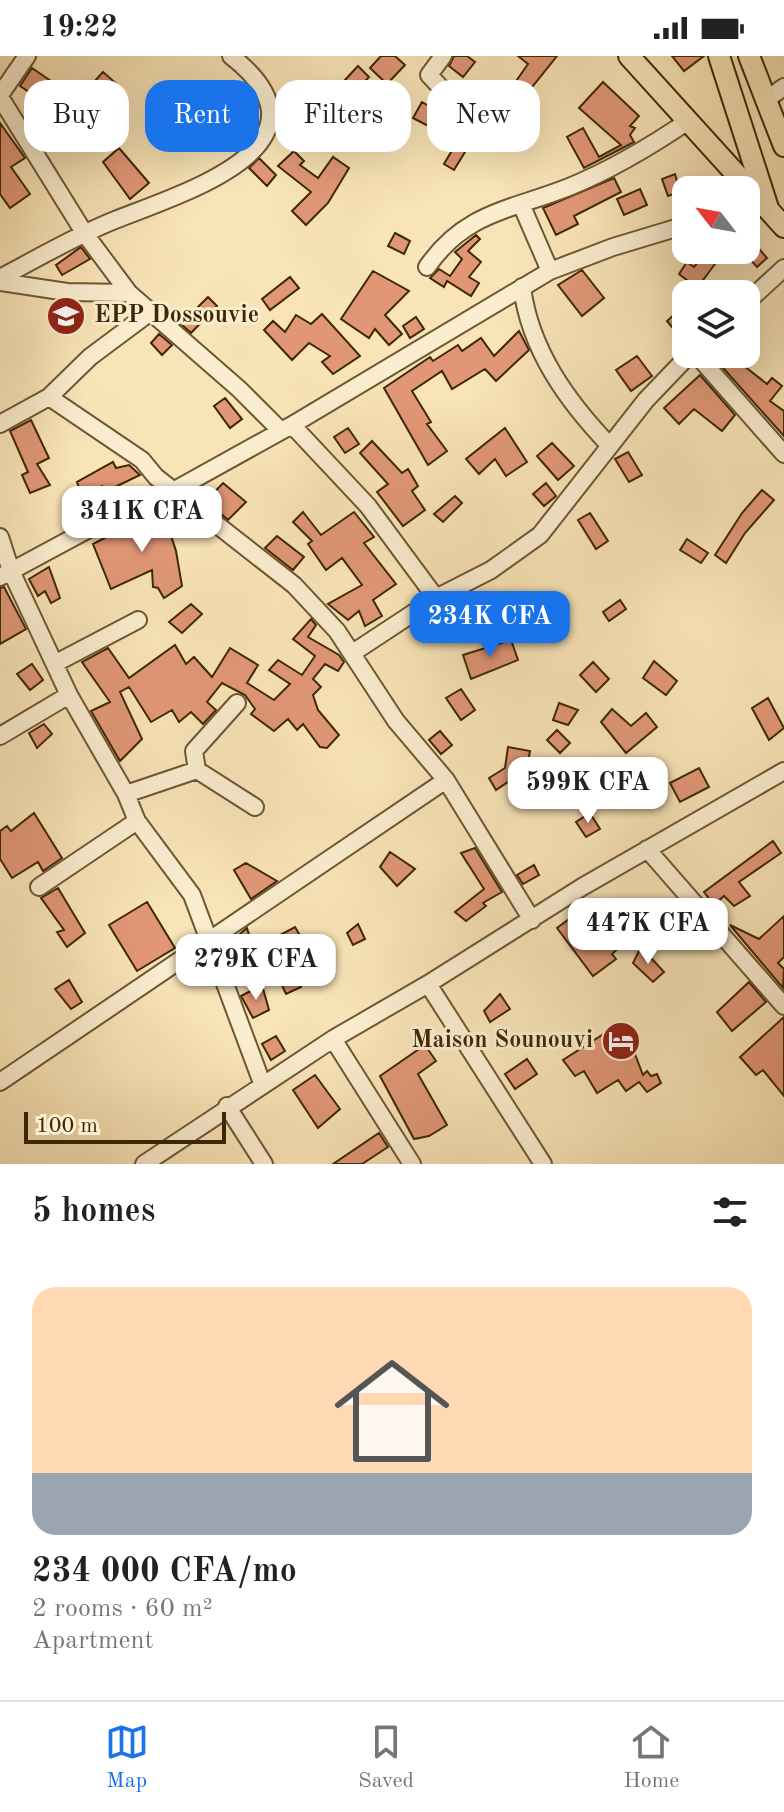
<!DOCTYPE html>
<meta charset="utf-8">
<style>
body{margin:0;font-family:"Old Standard TT",serif;background:#f6f6f6;color:#222;height:100vh;display:flex;flex-direction:column;font-size:30px;white-space:nowrap}
*{box-sizing:border-box;margin:0}
p{font-size:26px;color:#767676}
.icon{flex:none;width:44px;height:44px;fill:none;stroke:currentColor;stroke-width:2;stroke-linecap:round;stroke-linejoin:round}
.map{position:relative;height:1108px;overflow:hidden}
.drawer{display:flex;flex-direction:column;background:#fff;flex:1}
.drawer>*{flex:none}
.guide{position:absolute;left:24px;top:24px;width:736px;height:72px;display:flex;gap:16px}
.needle{width:52px;rotate:301deg}
.tools{position:absolute;left:672px;top:120px;display:grid;gap:16px}
.tools a{display:grid;place-items:center;width:88px;height:88px;border-radius:16px;background:#fff;box-shadow:0 8px 32px #0002;font-size:40px}
.scale{position:absolute;left:24px;bottom:20px;width:202px;box-sizing:border-box;padding-left:8px;border:4px solid #3e2804;border-top:0;font-size:22px;line-height:28px;white-space:nowrap;color:#3e2804;-webkit-text-stroke:6px #fbedd0;paint-order:stroke}
.price{position:absolute;translate:-50% -68px;padding:0 18px;border-radius:16px;background:#fff;color:#222;font-size:26px;line-height:52px;filter:drop-shadow(0 2px 4px #0008)}
.price::after{content:'';position:absolute;left:50%;top:48px;width:24px;height:18px;margin-left:-12px;background:inherit;clip-path:polygon(0 0,100% 0,50% 100%)}
.price.on{background:#1a73e8;color:#fff}
ul{padding:0;list-style:none}
li{display:grid;align-content:center;gap:16px;height:424px;padding:0 32px}
li+li{border-top:2px solid #e0e0e0}
li span{display:grid;place-items:center;height:248px;border-radius:24px;color:#555}
li>.icon{margin-inline-start:auto}
span .icon{width:144px;height:144px;fill:#fffc;stroke-width:1}
li b{font-size:34px}
h2{display:flex;justify-content:space-between;align-items:center;height:96px;padding:0 32px;font-size:34px}
.pill{padding:0 28px;border-radius:24px;background:#fff;box-shadow:0 8px 32px #0002;font-size:28px;line-height:72px}
.pill.on{background:#1a73e8;color:#fff}
.status{display:flex;justify-content:space-between;align-items:center;height:56px;padding:0 40px;background:#fff;direction:ltr}
.status svg{height:22px;fill:currentColor}
.menu{display:flex;justify-content:space-around;align-items:center;height:112px;border-top:2px solid #e0e0e0;background:#fff;font-size:22px;color:#767676}
.menu a{display:grid;justify-items:center;gap:4px}
.menu .on{color:#1a73e8}
.map>svg:first-child{display:block}
.building{fill:#e19776;stroke:#3e2804;stroke-width:2}
.lines{fill:none;stroke-linecap:round;stroke-linejoin:round}
.minor-casing{stroke:#6d5731;stroke-width:20}
.major-casing{stroke:#3e2804;stroke-width:24}
.minor{stroke:#fbedd0;stroke-width:16}
.major{stroke:#f9e4b7;stroke-width:20}
.labels{text-anchor:middle;dominant-baseline:central;stroke-width:6;stroke-linejoin:round;paint-order:stroke}
.poi-label{font-size:24px;font-weight:bold;fill:#3e2804;stroke:#fbedd0;text-anchor:start}
</style>
<div class="status"><b>19:22</b><svg viewBox="0 0 49 12"><path d="M0 12V9h3v3zM5 12V6h3v6zM10 12V3h3v9zM15 12V0h3v12zM26 1h20v11H26zM47 4h2v5h-2z"/></svg></div>
<div class="map">
<svg width="784" height="1108" viewBox="0 0 784 1108">
<rect width="100%" height="100%" fill="#f9e4b7"/>
<filter id="stains"><feTurbulence type="fractalNoise" baseFrequency=".0025" numOctaves="4"/><feColorMatrix values="0 0 0 0 .2 0 0 0 0 .09 0 0 0 0 .02 0 0 0 .5 -.17"/></filter>
<radialGradient id="worn" r=".72"><stop offset=".6" stop-color="#630" stop-opacity="0"/><stop offset="1" stop-color="#630" stop-opacity=".3"/></radialGradient>
<path class="building" d="M381,0h14l10,9 -18,19 -17,-16z
M454,0h13l8,6 -12,15 -14,-11z
M518,0h39l-32,40 -13,-9 16,-23z
M672,0h32l-20,15z
M358,10l11,11 -13,14 -12,-10z
M32,12l29,20 -3,3 20,20 -15,15 -32,-27 4,-3 -15,-10z
M103,16l16,14 -29,33 -16,-15z
M603,26l36,34 -9,10 5,2 -5,7 4,7 -50,26 -17,-31 16,-9 16,29 22,-12 -42,-37z
M422,46l54,32 -22,36 -10,-6 16,-27 -25,-15 -3,6 -19,-10z
M0,67l25,35 -14,9 19,27 -20,14 -10,-14z
M119,92l30,35 -19,16 -27,-37z
M294,95l10,10 -4,4 18,13 15,-21 16,11 -21,35 -22,22 -14,-14 19,-19 -33,-26z
M259,102l17,17 -9,11 -18,-18z
M675,118l5,18 -12,4 -6,-17z
M614,122l7,14 -47,24 4,8 -22,11 -13,-27z
M640,133l7,16 -23,10 -7,-16z
M395,177l15,8 -6,13 -16,-8z
M746,178l21,24 -10,9 -14,-16z
M476,179l4,4 -12,12 13,11 -12,15 10,6 -8,13 -24,-15 -3,6 -14,-9 9,-9 11,7 12,-17 -7,-7z
M81,191l9,12 -28,16 -6,-10z
M707,195l11,9 -21,28 -18,-14 8,-12 7,5z
M582,214l22,28 -22,18 -24,-31z
M373,215l36,20 -24,24 17,19 -13,11 -14,-16 -6,9 -28,-19z
M290,221l9,11 -29,22 -8,-11z
M208,241l9,9 -26,27 -10,-9z
M686,248v40l-19,-23z
M322,258l38,42 -27,18 -11,-12 8,-6 -21,-13 -17,17 -28,-30 9,-9 12,11 11,-17 15,9z
M416,261l8,12 -14,9 -7,-12z
M519,275l10,19 -33,31 -11,-12 -33,20 -10,-18 -30,20 19,31 -4,2 20,27 -19,14 -44,-77 46,-31 3,4 25,-16 4,6 19,-13 13,18z
M159,278l13,11 -10,10 -11,-12z
M723,298l14,10 2,-2 28,22 5,-6 10,8 -12,15 14,10v25l-68,-76z
M637,300l15,20 -21,15 -15,-21z
M700,319l35,40 -13,16 -28,-22 -15,15 -15,-16z
M225,342l17,21 -12,9 -16,-22z
M31,364l18,38 -12,6 13,21 -20,8 -8,-18 6,-3 -18,-41z
M348,372l11,16 -14,9 -11,-16z
M505,372l22,34 -21,14 -11,-17 -16,15 -13,-15z
M372,385l30,32 6,-4 10,17 -6,5 13,19 -22,16 -26,-34 11,-8 -28,-31z
M552,387l22,23 -16,14 -21,-24z
M628,396l14,23 -13,7 -14,-23z
M113,406l3,6 13,-3 11,10 -35,17 -3,-6 -20,10 -5,-14z
M223,427l23,19 -18,18 -22,-19z
M546,427l10,13 -12,10 -11,-12z
M762,434l12,10 -29,33 -19,30 -11,-8 27,-42z
M455,440l7,7 -19,19 -9,-8z
M162,452l14,43 6,35 -18,12 -6,-10 -5,-1 -1,-17 -41,19 -18,-45z
M303,456l18,23 33,-23 20,25 -10,6 32,41 -23,16 9,16 -17,10 -6,-15 -11,9 -20,-16 34,-19 -20,-27 -16,12 -18,-26 4,-3 -19,-19z
M590,457l18,28 -12,8 -18,-29z
M277,480l27,21 -11,13 -28,-22z
M687,483l21,14 -7,10 -21,-13z
M49,511l11,31 -9,5 -6,-12 -7,5 -9,-17z
M4,531l22,42 -26,15v-56z
M620,544l6,9 -17,12 -6,-9z
M191,548l11,10 -20,19 -13,-11z
M311,563l5,6 -8,12 31,18 5,7 -6,9 -13,-7 -12,15 8,8 -8,8 5,15 21,25 -12,13 -7,-1 -17,-23 -6,6 -9,-11 -14,12 -23,-17 4,-5 -10,-14 -23,-12 -15,19 9,8 -13,14 -12,-12 -12,10 -7,-12 -21,12 -22,-35 -9,5 22,47 -22,22 -29,-50 19,-9 -28,-40 26,-14 21,30 46,-33 11,19 8,-7 18,20 18,-29 28,17 -11,18 27,17 16,-16 -21,-14 9,-10 24,15 13,-19 -22,-17z
M511,584l7,20 -47,19 -8,-24z
M654,605l23,20 -11,14 -23,-17z
M593,606l16,17 -13,13 -16,-17z
M32,608l11,16 -13,10 -13,-16z
M461,633l14,21 -14,10 -15,-22z
M768,642l16,30 -15,12 -17,-32z
M559,647l19,7 -10,15 -15,-5z
M612,653l19,17 15,-13 11,14 -31,26 -25,-31z
M44,668l8,10 -15,14 -8,-15z
M557,674l13,13 -10,10 -13,-13z
M440,675l12,14 -11,9 -12,-14z
M508,691l22,4 -3,18 -31,21 -7,-12 16,-10z
M699,712l10,19 -29,15 -10,-19z
M34,757l28,45 -19,13 -5,-9 -26,16 -12,-19v-28l7,-5 4,5z
M590,757l10,16 -14,8 -10,-15z
M773,785l8,12 -42,29 11,14 -16,10 -10,-10 -10,9 -10,-13z
M475,792l27,44 -19,11 3,3 -20,15 -11,-9 29,-23 -23,-36z
M390,796l25,17 -18,17 -17,-19z
M246,807l31,18 -26,18 -17,-29z
M534,809l5,10 -16,9 -6,-9z
M58,832l27,45 -18,14 -10,-15 7,-2 -23,-32z
M596,843l24,34 17,-16 7,7 -32,30 4,5 -23,17 -36,-48z
M147,846l28,46 -38,23 -28,-46z
M784,860v41l-6,6 6,6 -1,19 -53,-63 29,14z
M358,868l7,15 -12,6 -6,-12z
M295,871l14,24 -27,15 -13,-25z
M247,872l7,24 -20,14 -6,-22z
M641,891l23,25 -11,10 -20,-19z
M294,916l7,15 -15,7 -7,-15z
M69,924l13,22 -11,7 -16,-20z
M749,926l17,20 -34,29 -15,-19z
M262,929l7,25 -16,8 -12,-22z
M500,938l10,15 -20,13 -6,-11z
M784,961v79l-21,-26 -7,5 -16,-18z
M616,970l15,18 12,31 4,-4 4,5 6,-2 4,9 -14,9 -8,-10 -13,9 -8,-11 -21,13 -13,-22 -9,5 -12,-16z
M276,980l9,15 -14,9 -9,-16z
M425,989l11,16 -18,13 29,51 -18,11 -15,3 -34,-63z
M527,1003l10,15 -22,15 -10,-15z
M315,1019l25,34 -22,19 -25,-38z
M379,1077l9,14 -26,17h-29z"/>
<g class="lines">
<defs>
<path id="minor" d="M443,0l-14,19 27,29
M0,39l27,-39
M0,41l85,137 44,59 110,96 42,42
M767,43l17,-12
M521,148l29,67
M427,211c38,-55 84,-57 142,-80 42,-17 82,-41 119,-66
M0,222c38,-20 75,-42 115,-58 65,-26 230,-75 116,-164
M0,226l67,10 62,1
M522,231c8,63 45,114 88,159
M746,247l38,-35
M696,298l88,100
M49,341l93,63 14,17 138,108 43,46 59,90 50,59 86,140
M0,368l49,-27 41,-40 59,-44
M292,369l76,81 68,92
M0,481l11,34 58,124 57,99 11,27 55,74 70,188
M0,521l104,-56 69,-30 119,-66 258,-154 63,-24 73,-22
M354,596l82,-54 55,-28 49,-35 106,-135 44,-46
M56,607l82,-43
M0,680l69,-41
M197,714l-3,-19 43,-48
M126,738l71,-24 58,37
M647,793l137,157
M39,831l98,-66
M428,928l115,180
M333,983l79,125
M0,1026l446,-302
M227,1050l37,58
M144,1108l189,-125 95,-55 154,-97 202,-116"/>
<path id="major" d="M629,0l155,171
M719,0l49,152
M749,0l35,90"/>
</defs>
<use href="#minor" class="minor-casing"/>
<use href="#major" class="major-casing"/>
<use href="#minor" class="minor"/>
<use href="#major" class="major"/>
</g>
<defs>
<symbol id="school-disc" viewBox="-11 -11 22 22"><circle r="9.5" fill="#8f2418" stroke="#fbedd0"/><path d="M0-5L7-2L0 1L-7-2ZM-4 1L0 2.5L4 1V4Q0 6-4 4Z" fill="#fff"/></symbol>
<symbol id="hotel-disc" viewBox="-11 -11 22 22"><circle r="9.5" fill="#8f2418" stroke="#fbedd0"/><path d="M-6-4.5h1.5V1H6V5H4.5V3h-9V5H-6ZM-4 0a1.8 1.8 0 1 1 3.6 0ZM.5 0V-2.5h3Q6-2.5 6 0Z" fill="#fff"/></symbol>
</defs>
<g fill-rule="evenodd">
<use href="#school-disc" x="44" y="238" width="44" height="44"/>
<use href="#hotel-disc" x="599" y="963" width="44" height="44"/>
</g>
<g class="labels">
<g class="poi-label">
<text x="94" y="260">EPP Dossouvie</text>
<text x="593" y="985" text-anchor="end">Maison Sounouvi</text>
</g>
</g>
<rect width="100%" height="100%" filter="url(#stains)"/>
<rect width="100%" height="100%" fill="url(#worn)"/>
</svg>
<div class="tools">
<a><svg class="needle" viewBox="-14 -14 28 28"><path d="M0-13l5 13h-10z" fill="#e53935"/><path d="M0 13l5-13h-10z" fill="#767676"/></svg></a>
<a><svg class="icon" aria-label="layers" viewBox="0 0 24 24"><path d="M12 4l9 5-9 5-9-5zM3 14l9 5 9-5"/></svg></a>
</div>
<div class="scale">100 m</div>
<b class="price" style="left:142px;top:498px">341K CFA</b>
<b class="price on" style="left:490px;top:603px">234K CFA</b>
<b class="price" style="left:588px;top:769px">599K CFA</b>
<b class="price" style="left:648px;top:910px">447K CFA</b>
<b class="price" style="left:256px;top:946px">279K CFA</b>
<div class="guide">
<a class="pill">Buy</a>
<a class="pill on">Rent</a>
<a class="pill">Filters</a>
<a class="pill">New</a>
</div>
</div>
<section class="drawer">
<h2>5 homes<svg class="icon" aria-label="filters" viewBox="0 0 24 24"><path d="M4 7h16M4 17h16"/><circle cx="9" cy="7" r="2"/><circle cx="15" cy="17" r="2"/></svg></h2>
<ul>
<li><span style="background:linear-gradient(#ffd9b3 75%,#9aa5b1 0)"><svg class="icon" aria-label="home" viewBox="0 0 24 24"><path d="M3 11l9-7 9 7M6 9v11h12V9"/></svg></span><div><b>234 000 CFA/mo</b><p>2 rooms · 60 m²</p><p>Apartment</p></div></li>
</ul>
</section>
<nav class="menu">
<a class="on"><svg class="icon" aria-label="map" viewBox="0 0 24 24"><path d="M3 6l6-2 6 2 6-2v14l-6 2-6-2-6 2zM9 4v14M15 6v14"/></svg>Map</a>
<a><svg class="icon" aria-label="saved" viewBox="0 0 24 24"><path d="M7 4h10v16l-5-4-5 4z"/></svg>Saved</a>
<a><svg class="icon" aria-label="home" viewBox="0 0 24 24"><path d="M3 11l9-7 9 7M6 9v11h12V9"/></svg>Home</a>
</nav>
